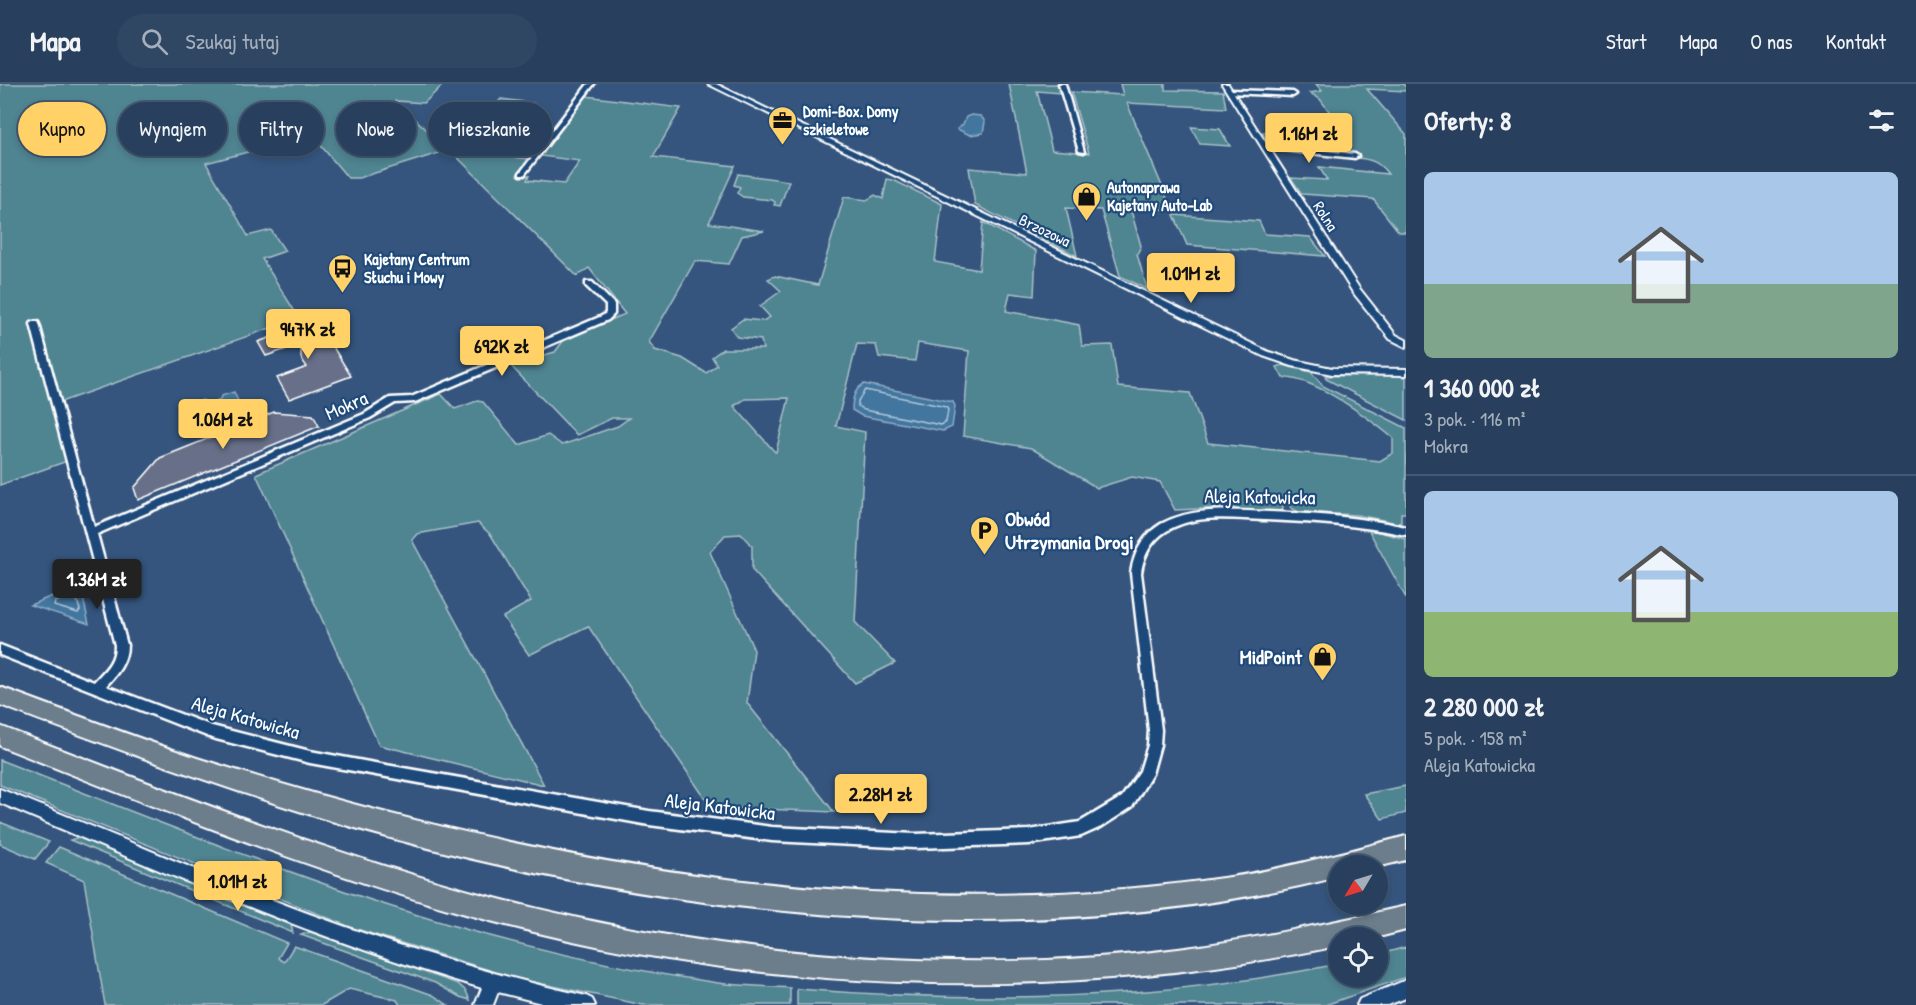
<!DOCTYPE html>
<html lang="pl">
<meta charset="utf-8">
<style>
body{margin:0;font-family:"Patrick Hand",sans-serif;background:#304764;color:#f1f3f6;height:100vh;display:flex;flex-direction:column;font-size:22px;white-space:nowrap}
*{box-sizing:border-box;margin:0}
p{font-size:20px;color:#a5afbc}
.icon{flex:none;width:33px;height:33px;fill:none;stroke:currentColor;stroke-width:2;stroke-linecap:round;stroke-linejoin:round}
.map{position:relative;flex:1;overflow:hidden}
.sheet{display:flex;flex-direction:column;background:#28405e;width:510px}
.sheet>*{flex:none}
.hud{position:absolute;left:18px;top:18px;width:570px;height:54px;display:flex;gap:12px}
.needle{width:39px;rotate:232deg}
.buttons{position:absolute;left:1328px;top:771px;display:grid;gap:12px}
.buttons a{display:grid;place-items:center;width:60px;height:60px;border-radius:50%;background:#28405e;box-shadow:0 3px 9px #0003,0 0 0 2px #445973;font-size:30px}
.price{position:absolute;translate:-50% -51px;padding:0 14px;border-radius:6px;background:#ffd166;color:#111;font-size:20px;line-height:39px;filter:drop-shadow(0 2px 3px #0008)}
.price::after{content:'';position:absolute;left:50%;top:36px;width:18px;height:14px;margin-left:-9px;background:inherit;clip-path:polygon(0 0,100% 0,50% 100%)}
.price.active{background:#222;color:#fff}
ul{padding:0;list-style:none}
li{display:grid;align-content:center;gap:12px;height:318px;padding:0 18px}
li+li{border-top:2px solid #445973}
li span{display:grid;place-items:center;height:186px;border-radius:9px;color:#555}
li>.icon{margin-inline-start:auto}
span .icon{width:108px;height:108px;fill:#fffc;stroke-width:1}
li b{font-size:26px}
h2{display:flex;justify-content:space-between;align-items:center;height:72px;padding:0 18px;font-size:26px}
.tag{padding:0 21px;border-radius:27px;background:#28405e;box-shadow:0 3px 9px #0003,0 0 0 2px #445973;font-size:21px;line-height:54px}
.tag.active{background:#ffd166;color:#111}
header{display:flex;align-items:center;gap:36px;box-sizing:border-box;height:84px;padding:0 30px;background:#28405e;border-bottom:2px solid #445973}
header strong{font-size:28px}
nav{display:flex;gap:33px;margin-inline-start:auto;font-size:21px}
.search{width:420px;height:54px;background:#304764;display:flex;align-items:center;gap:15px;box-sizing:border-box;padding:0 21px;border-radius:33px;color:#a5afbc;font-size:22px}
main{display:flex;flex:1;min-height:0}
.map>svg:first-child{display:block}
.green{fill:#508491;stroke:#a8c2c8;stroke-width:1.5;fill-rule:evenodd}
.water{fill:#42769f;stroke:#8eadc5;stroke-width:1.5}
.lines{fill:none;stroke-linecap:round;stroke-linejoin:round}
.shore{stroke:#b3c8d9;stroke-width:1.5}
.building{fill:#676f89;stroke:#fff;stroke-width:1.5}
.minor-casing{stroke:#fff;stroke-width:5}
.tertiary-casing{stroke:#fff;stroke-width:4}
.motorway-casing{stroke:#fff;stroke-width:4}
.minor{fill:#1f4a7a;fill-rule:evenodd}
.tertiary{fill:#1f4a7a;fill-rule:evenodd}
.motorway{fill:#6c7d8c;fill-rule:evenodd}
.labels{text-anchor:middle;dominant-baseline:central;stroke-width:4.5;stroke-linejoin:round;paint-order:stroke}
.far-poi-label{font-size:16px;font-weight:bold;fill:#fff;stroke:#1f4a7a;text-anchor:start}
.far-street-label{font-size:16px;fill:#fff;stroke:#1f4a7a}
.street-label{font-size:20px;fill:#fff;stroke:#1f4a7a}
.poi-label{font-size:20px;font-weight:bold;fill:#fff;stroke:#1f4a7a;text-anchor:start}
</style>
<header>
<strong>Mapa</strong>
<div class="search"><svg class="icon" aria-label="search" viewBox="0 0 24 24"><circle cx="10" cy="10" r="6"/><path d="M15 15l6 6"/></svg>Szukaj tutaj</div>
<nav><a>Start</a><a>Mapa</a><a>O nas</a><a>Kontakt</a></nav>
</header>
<main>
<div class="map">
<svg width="1406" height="921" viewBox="0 0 1406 921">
<rect width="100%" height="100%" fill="#35557e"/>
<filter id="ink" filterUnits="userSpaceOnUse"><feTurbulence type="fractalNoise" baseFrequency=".0167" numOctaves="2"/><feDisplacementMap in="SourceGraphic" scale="12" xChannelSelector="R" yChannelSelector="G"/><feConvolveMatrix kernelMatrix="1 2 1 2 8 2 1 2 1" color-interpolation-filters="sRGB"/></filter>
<g filter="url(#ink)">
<path class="green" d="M0,0h444l-20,19 -28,-2 46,43v8l-83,26h-11l-36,-43 -106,28 42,73 23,-6 14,21 -23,8 37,59 -247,87 15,56 -67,24z
M1009,0h49l3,9 -24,-2 15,59 37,3 -18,-61 52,3 -3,-11h45v6l58,1 3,17 -99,-5 45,107 -42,-3 11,39 -4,8 10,35 -27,-13 -19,-66 -35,-2 11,48 -102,-51 -6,-37 58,5z
M1316,0h87l3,3v4l-39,-2 39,45v98h-7l-26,-33 -71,-5 -11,-16 36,2 -8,-13 69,7c-9,-12 -17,-15 -32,-16l-2,-5 -77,-7 -8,-3 -7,-11 88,7 -30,-40 -10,-6 12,-2z
M586,12l95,12 -28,49 82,9 -26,57 55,8 -22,5 -13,28 -34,-3 -46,81 6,8 27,8 24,15 11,-8 -5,-8 11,-8h40l-2,-9 -24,-3 -6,-9 12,-9 20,2 7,-4 -10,-11 21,-15 -13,-12 7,-3 43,9 26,-88 23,3 8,-5 8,4 4,-20 6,1 49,24 -7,58 44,8 4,-48 53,29 -2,45 -24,-3 -4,18 73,14 3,21 30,-1 6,42 72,6 18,50 172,18 13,-8v-15c-23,-19 -80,-62 -110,-60l-6,-11 6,-2 28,7 12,14 83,42v85h-5v9l-3,1 -41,-8 -58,-3 -8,-4 -6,-9h-5l3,8 -1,4 -45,-1 -6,-3 -6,-11 -4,-2 -3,2 4,9 -2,3 -45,2 -15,-28 -28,-5 -35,11 -66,-40 -68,-12 6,-85 -51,-8 -3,18 -36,-4 -3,-12 -19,-1 -21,82 29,6 -10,190 40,41 -40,20 -103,-113v-24l-11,-12 -16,1 -15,17 44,98 -7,53 87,109 -123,-5 -123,-181 -59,29 -26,-38 28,-16 -40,-66 -13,-12 -61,11 -5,6 132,245 -165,-40 -123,-271 185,-80 14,15 22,-8 6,1 36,43 29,-10 14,10 56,-19 11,-8h-17l-35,17 -67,-70 13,-7 14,-1 18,-5 9,-12 61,-26 -36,-46 -12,8 -124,-123 48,-54 32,4 -43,51 39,5 -12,16 12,1 -2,4 37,4 16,-23 -39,-5zM789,314l-13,54h-1l-41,-46 11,-7z
M1191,43l29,2 10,17 -30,-2z
M738,90l51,7 -9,25 -6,-1 1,-3 -3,-2 -29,-3 -6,-4 3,-6 -6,-2z
M1174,131l85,6 6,13 45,3 15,19 -138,-11z
M1390,291l16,2v43l-80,-41 -1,-3z
M1368,445l38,10v59z
M0,676c128,50 256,102 386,145 107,35 220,62 332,78 23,3 48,3 72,5v17h-147l-128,-27 -162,-50 -353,-143z
M1406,702v27l-24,6 -18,-25z
M0,738l49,20 -14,17 -35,-15z
M79,753l212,88 2,8 -223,-93z
M59,763l228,96 -9,15 6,4 10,-16 139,49 15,10h-48l-3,-5 -48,-11 -27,16h-217l-21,-125 -38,-17z
M310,848l148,52 8,7 4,9 -10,-3 -25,-14 -134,-48z
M1406,863v30l-81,28h-528v-16c181,14 363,12 541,-25v12h39v-21z"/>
<path class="water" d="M971,31l10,1 4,6 -2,11 -13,2 -13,-6 6,-5 3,-7z
M864,300l89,18 2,4 -3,21 -9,4 -81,-15 -10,-6c0,-11 2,-21 12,-26z
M234,308l5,11c-11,11 -23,15 -38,14l-8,-9 9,-8 10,4 8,-4 1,-4z
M80,501l9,39 -59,-19z"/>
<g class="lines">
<path class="shore" d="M865,306l81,17 2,3 -2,12 -5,3 -77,-15 -6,-4v-5z
M75,510l5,16 -2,3 -24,-7 1,-4z"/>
</g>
<path class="building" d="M317,237l34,55 -62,23 -12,-21 30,-11 -6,-9v-14l-35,12 -8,-14z
M274,328l39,3 6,11 -181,74 -4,-12 26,-30z"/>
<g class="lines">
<defs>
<path id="minor" d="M588,0h6l-70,91h-4v-2z
M1059,0h6l19,68 -5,-1z
M1230,6l63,2 3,2 -3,2 -65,-3v-2z
M1265,61l90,9 3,2 -3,2 -92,-10v-2z
M586,198h6l22,22v10l-6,6 -193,82 -20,1 -25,15 -273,116 30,111c0,17 -10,29 -21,41l106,40 98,25 59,11 280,49 123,16 143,7 114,-4 51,-8 42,-25 18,-26 8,-26 1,-15 -18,-157c3,-20 12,-38 30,-49 33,-18 72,-13 108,-12 46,2 92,5 137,15v8c-47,-10 -94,-13 -141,-15 -30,-1 -63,-6 -91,7 -20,9 -30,25 -33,46l20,157 -1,15 -8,29 -20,33 -31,20 -20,9 -52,8 -114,4 -143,-7 -123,-16 -339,-62 -98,-25 -212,-83v-10l94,37c11,-12 21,-20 21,-37l-84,-321 1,-2h6l1,2 55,203 270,-113 26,-16 21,-1 191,-81 4,-3v-8l-20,-19z"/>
<path id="tertiary" d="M708,0h8l553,268 25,8 38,8 74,1v6l-74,-1 -40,-8 -29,-10z
M1222,0h6l131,204 37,47 10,5v7l-16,-8 -38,-48z
M0,705c121,48 240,102 363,144 74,25 147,46 223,63l6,3 3,6h-46l-51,-13 -5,13h-18l7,-17c-165,-48 -323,-118 -482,-185z
M1406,896v18l-18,7h-31l3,-6z"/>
<path id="motorway" d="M0,603c66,24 131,49 197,71 333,106 683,170 1033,119 59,-9 118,-26 176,-41v24l-29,7v-1h-39v11c-328,82 -699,38 -1020,-60 -107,-33 -212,-72 -318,-112z
M0,642c189,73 380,149 578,192 189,41 409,56 600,31 77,-10 152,-26 228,-43v24l-31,8h-37v8c-286,59 -595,48 -876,-33 -158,-45 -310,-107 -462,-167z"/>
</defs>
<use href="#minor" class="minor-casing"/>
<use href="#tertiary" class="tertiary-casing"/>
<use href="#motorway" class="motorway-casing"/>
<use href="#minor" class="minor"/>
<use href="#tertiary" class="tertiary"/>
<use href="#motorway" class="motorway"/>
</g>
</g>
<defs>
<symbol id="office-pin" viewBox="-11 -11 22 30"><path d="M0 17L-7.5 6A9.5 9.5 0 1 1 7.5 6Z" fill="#ffd166" stroke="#1f4a7a"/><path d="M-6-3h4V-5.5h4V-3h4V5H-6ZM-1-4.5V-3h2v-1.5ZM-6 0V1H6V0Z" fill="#111"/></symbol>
<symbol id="shop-pin" viewBox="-11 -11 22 30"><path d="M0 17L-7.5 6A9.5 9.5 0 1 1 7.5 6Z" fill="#ffd166" stroke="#1f4a7a"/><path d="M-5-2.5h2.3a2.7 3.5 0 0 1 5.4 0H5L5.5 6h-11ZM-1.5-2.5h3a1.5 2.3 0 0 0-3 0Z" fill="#111"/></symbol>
<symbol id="bus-pin" viewBox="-11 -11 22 30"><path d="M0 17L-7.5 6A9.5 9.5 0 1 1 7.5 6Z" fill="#ffd166" stroke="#1f4a7a"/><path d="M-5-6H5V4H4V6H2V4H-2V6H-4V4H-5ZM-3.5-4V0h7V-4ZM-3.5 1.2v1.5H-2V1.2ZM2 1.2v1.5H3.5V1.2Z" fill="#111"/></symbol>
<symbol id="parking-pin" viewBox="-11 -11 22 30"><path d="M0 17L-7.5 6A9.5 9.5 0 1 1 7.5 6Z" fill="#ffd166" stroke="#1f4a7a"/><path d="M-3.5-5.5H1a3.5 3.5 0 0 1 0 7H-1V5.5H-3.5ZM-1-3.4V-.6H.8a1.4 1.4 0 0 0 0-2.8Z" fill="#111"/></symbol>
</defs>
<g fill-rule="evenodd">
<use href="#office-pin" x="766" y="20" width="33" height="45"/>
<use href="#shop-pin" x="1070" y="96" width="33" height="45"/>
<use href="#bus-pin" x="326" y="168" width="33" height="45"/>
<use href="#parking-pin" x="968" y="430" width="33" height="45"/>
<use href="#shop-pin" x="1306" y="556" width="33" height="45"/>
</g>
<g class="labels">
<g class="far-poi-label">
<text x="803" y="27">Domi-Box. Domy<tspan x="803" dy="18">szkieletowe</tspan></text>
<text x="1107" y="103">Autonaprawa<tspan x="1107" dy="18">Kajetany Auto-Lab</tspan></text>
<text x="364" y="175">Kajetany Centrum<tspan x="364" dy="18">Słuchu i Mowy</tspan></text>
</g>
<g class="far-street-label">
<text transform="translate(1326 132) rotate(57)">Rolna</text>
<text transform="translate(1045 146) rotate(26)">Brzozowa</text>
</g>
<g class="street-label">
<text transform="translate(346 321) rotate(-24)">Mokra</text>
<text transform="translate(1260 412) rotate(1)">Aleja Katowicka</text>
<text transform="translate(246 633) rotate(16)">Aleja Katowicka</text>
<text transform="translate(720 722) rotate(7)">Aleja Katowicka</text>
</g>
<g class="poi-label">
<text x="1005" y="434">Obwód<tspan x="1005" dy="23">Utrzymania Drogi</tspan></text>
<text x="1302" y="572" text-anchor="end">MidPoint</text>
</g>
</g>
</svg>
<div class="buttons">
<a><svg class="needle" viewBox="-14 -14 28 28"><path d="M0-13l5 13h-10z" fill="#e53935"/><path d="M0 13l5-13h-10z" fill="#a5afbc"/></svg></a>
<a><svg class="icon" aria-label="locate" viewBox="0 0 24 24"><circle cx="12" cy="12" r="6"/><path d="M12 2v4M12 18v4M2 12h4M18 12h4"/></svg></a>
</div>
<b class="price" style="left:1309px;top:80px">1.16M zł</b>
<b class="price" style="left:1191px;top:220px">1.01M zł</b>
<b class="price" style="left:308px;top:276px">947K zł</b>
<b class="price" style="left:502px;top:293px">692K zł</b>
<b class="price" style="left:223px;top:366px">1.06M zł</b>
<b class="price active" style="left:97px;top:526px">1.36M zł</b>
<b class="price" style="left:881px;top:741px">2.28M zł</b>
<b class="price" style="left:238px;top:828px">1.01M zł</b>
<div class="hud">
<a class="tag active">Kupno</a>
<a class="tag">Wynajem</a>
<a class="tag">Filtry</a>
<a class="tag">Nowe</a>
<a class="tag">Mieszkanie</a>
</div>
</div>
<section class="sheet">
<h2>Oferty: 8<svg class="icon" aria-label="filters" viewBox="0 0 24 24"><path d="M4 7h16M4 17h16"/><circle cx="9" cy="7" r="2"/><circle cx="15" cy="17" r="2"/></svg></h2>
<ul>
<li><span style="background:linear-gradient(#a9c7e8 60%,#7fa58c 0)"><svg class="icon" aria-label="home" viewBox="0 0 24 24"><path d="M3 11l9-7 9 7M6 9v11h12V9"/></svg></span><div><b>1 360 000 zł</b><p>3 pok. · 116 m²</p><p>Mokra</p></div></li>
<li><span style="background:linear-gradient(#a9c7e8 65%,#8fb573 0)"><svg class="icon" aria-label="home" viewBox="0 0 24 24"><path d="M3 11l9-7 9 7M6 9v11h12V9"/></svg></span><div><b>2 280 000 zł</b><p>5 pok. · 158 m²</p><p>Aleja Katowicka</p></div></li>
</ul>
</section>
</main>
